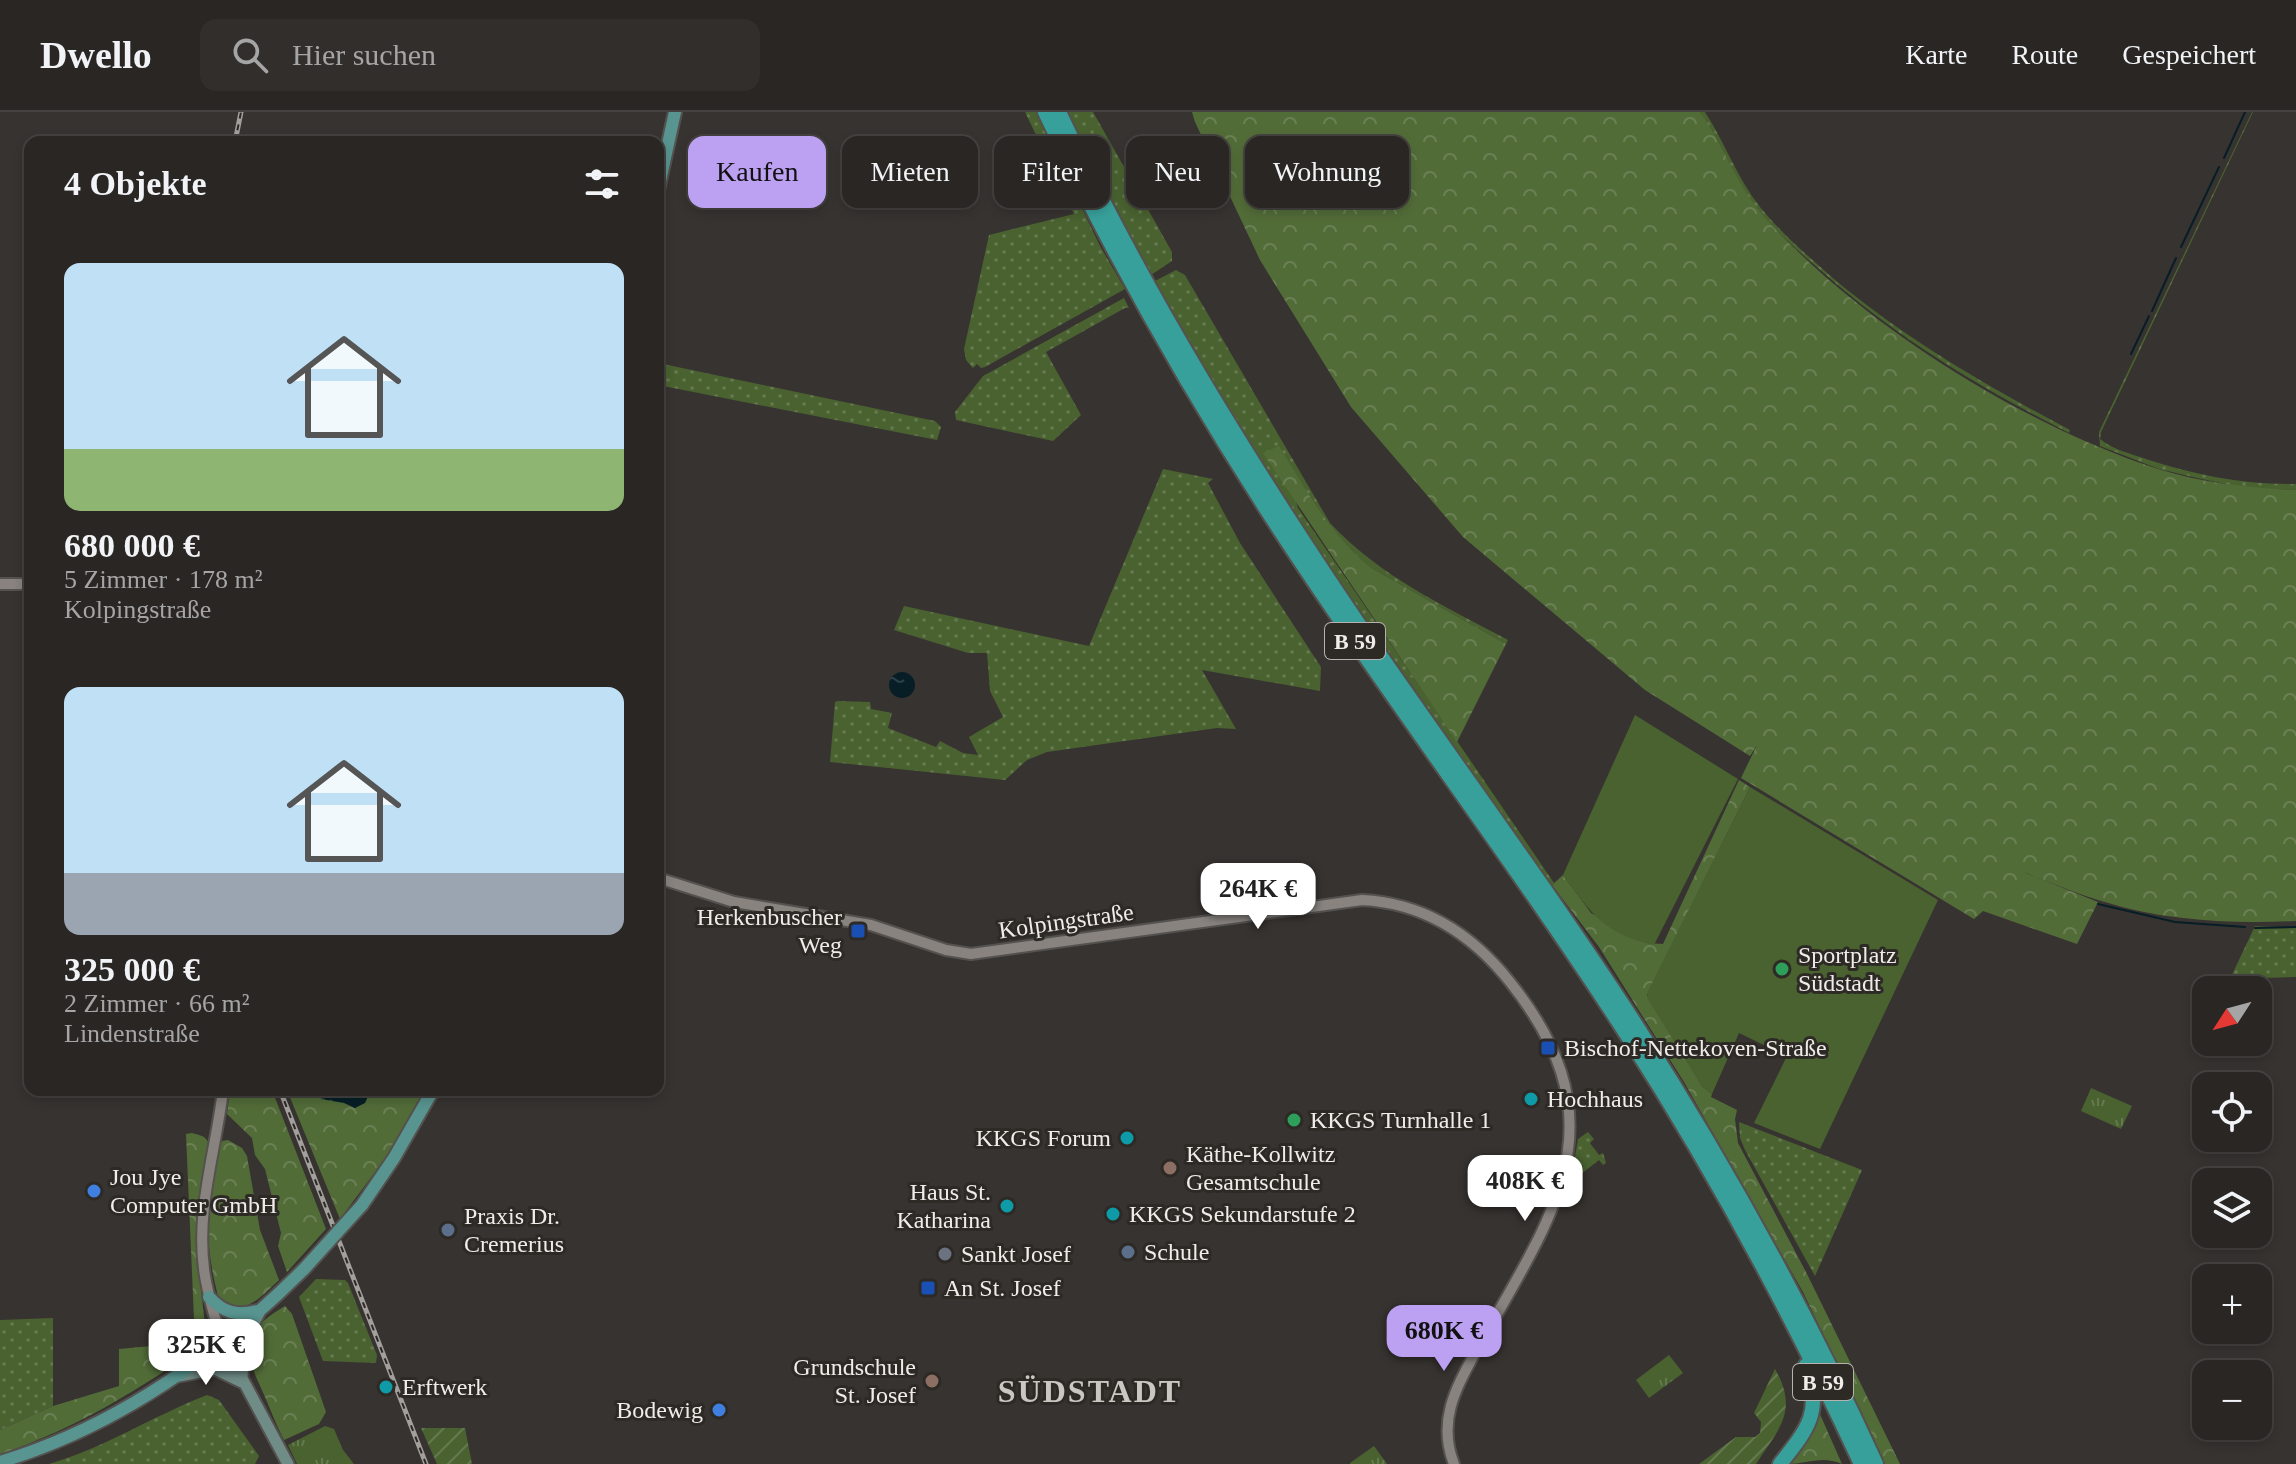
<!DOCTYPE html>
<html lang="de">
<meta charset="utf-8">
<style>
body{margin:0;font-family:Georgia,serif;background:#312e2c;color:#f1f3f6;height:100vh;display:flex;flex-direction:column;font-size:30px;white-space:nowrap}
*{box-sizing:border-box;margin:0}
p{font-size:26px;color:#a5a5a6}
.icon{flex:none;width:44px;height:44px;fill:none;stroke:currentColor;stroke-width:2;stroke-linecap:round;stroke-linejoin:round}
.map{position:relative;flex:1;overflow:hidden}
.panel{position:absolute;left:24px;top:24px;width:640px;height:960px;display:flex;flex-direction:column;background:#292624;border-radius:16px;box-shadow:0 4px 12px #0003,0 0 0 2px #454341}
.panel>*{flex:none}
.hud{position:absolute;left:688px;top:24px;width:760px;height:72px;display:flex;gap:16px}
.needle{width:52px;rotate:234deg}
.buttons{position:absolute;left:2192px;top:864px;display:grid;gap:16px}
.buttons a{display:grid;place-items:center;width:80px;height:80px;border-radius:16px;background:#292624;box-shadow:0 4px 12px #0003,0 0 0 2px #454341;font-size:40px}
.price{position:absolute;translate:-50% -68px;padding:0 18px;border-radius:16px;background:#fff;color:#222;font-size:26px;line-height:52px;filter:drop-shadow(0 2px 4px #0008)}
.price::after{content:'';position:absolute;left:50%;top:48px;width:24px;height:18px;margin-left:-12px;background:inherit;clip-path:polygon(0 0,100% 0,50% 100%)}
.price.active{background:#bca0f2;color:#111}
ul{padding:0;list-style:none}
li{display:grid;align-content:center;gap:16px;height:424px;padding:0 40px}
li span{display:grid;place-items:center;height:248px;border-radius:16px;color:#555}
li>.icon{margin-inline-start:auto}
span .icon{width:144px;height:144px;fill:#fffc;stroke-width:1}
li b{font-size:34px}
h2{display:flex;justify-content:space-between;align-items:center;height:96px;padding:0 40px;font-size:34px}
.chip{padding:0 28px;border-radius:16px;background:#292624;box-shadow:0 4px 12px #0003,0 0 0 2px #454341;font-size:28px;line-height:72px}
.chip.active{background:#bca0f2;color:#111}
header{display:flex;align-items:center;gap:48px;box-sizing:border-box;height:112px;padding:0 40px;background:#292624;border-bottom:2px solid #454341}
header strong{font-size:38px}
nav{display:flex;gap:44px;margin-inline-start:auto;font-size:28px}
.search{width:560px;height:72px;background:#312e2c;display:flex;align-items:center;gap:20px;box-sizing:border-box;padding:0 28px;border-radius:16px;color:#a5a5a6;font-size:30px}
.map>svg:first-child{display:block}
.grass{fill:url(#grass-dots)}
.forest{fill:url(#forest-crowns)}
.park{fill:url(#park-tufts)}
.garden{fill:url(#garden-furrows)}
.pitch{fill:#496230}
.water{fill:url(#water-ripples)}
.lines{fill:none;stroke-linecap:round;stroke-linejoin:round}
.stream{stroke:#071e26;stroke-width:2}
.tertiary-casing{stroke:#54514f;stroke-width:14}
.secondary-casing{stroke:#54514f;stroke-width:15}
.primary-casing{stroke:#54514f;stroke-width:16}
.motorway-casing{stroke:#54514f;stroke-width:18}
.tertiary{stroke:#88837f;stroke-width:10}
.secondary{stroke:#708c87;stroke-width:11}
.primary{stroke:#589490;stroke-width:12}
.motorway{stroke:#38a09b;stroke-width:14}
.rail-casing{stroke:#a39f9d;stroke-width:5}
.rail{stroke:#2d2a26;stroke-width:2;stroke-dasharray:6;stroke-linecap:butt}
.primary-bridge-casing{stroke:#54514f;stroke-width:16;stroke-linecap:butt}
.primary-bridge{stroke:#589490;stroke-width:12}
.transit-dot{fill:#1a4fb4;stroke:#2d2a26;stroke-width:3}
.leisure-dot{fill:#2e9e5b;stroke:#2d2a26;stroke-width:3}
.culture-dot{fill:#0f9aa8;stroke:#2d2a26;stroke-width:3}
.education-dot{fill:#8d6e63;stroke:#2d2a26;stroke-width:3}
.shop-dot{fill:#3f7fe0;stroke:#2d2a26;stroke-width:3}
.service-dot{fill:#5c6f8a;stroke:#2d2a26;stroke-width:3}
.worship-dot{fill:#6b7280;stroke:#2d2a26;stroke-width:3}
.labels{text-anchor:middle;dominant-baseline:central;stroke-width:6;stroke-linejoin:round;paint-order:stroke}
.shield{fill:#2d2a26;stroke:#b5b2af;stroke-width:2}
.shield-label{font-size:22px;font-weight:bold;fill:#efecea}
.poi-label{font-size:24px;fill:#efecea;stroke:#2d2a26;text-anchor:start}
.street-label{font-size:24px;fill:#efecea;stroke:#2d2a26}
.district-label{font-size:32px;font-weight:bold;letter-spacing:2px;fill:#cbc6c2;stroke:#2d2a26}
</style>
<header>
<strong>Dwello</strong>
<div class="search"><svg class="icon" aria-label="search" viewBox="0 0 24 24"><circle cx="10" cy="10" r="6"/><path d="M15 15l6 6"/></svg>Hier suchen</div>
<nav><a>Karte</a><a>Route</a><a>Gespeichert</a></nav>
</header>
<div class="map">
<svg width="2296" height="1352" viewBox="0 0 2296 1352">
<defs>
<pattern id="grass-dots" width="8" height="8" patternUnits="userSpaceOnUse" patternTransform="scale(2)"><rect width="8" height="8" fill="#496230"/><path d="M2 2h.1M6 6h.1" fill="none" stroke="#64794e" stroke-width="1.8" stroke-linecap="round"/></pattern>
<pattern id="forest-crowns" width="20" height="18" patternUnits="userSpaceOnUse" patternTransform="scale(2)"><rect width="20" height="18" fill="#526c38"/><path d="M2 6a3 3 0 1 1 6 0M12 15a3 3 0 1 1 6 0" fill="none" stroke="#6b8155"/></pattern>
<pattern id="park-tufts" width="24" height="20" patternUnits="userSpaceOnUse" patternTransform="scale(2)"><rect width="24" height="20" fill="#496230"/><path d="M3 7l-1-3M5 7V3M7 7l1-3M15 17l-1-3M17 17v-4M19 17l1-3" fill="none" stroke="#64794e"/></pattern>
<pattern id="garden-furrows" width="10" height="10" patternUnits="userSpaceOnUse" patternTransform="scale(2)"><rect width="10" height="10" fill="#496230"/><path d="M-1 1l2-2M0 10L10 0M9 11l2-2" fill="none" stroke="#64794e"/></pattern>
<pattern id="water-ripples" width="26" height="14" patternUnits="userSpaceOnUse" patternTransform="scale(2)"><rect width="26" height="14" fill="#071e26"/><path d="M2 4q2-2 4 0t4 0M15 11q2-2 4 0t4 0" fill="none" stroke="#2b3f46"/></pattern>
</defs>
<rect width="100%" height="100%" fill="#373330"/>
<path class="grass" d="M1025,0h11l64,134 25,43 -140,78 -4,1 -4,-4 -4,4 -7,-8 -2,-11 25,-114 85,-21z
M1067,0h26l79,140v9l-21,14z
M1700,0h5c20,31 32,66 55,95 22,27 48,49 74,72 73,61 153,107 236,151l-1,3c-88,-45 -170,-94 -244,-159 -26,-22 -53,-45 -74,-73 -21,-28 -32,-60 -51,-89z
M2252,0h1l-152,320 -1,7c12,10 31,15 46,20 49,16 98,26 150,25v6l-52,-2 -47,-10 -38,-9 -59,-23 -1,-14z
M1176,158l9,5 145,248c52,55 113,82 178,117l-2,4 -133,-75c-42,-33 -67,-77 -94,-122l19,61 256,375 -3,3 -245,-353 -52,-81 -101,-170z
M1124,186l5,10h-4l-79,44 35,63 -28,26 -97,-21 -1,-8 28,-36z
M663,252l272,57 6,6 -4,13 -279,-55v-17z
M1163,357l50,10 -5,4 32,60 81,124 -1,24 -118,-21 34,59 -19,-1 -170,24 -20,8 -22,20 -175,-18 5,-60 3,-1 32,1 1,7 21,4 -4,15 48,19 4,-6 23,12 15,2 -9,-18 34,-20 -13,-26 -3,-38h-19l-74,-23 10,-24 185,40z
M2255,814l41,2v49l-66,2z
M1739,1010l123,48 -47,106 -70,-126 -5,-12z
M1588,1020l6,7 -4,4 9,12 4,-2 3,10 -3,2 -4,-5 -23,18 -4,-5 6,-34z
M316,1167l29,1 3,3 29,72 -1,8 -53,-2 -24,-64z
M53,1206v88l-53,24v-110z
M207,1283l12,5 40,56 -4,8h-206c55,-16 104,-48 158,-69z"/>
<path class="forest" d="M1192,0h508c24,35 37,75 67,108 96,105 255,205 391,249 45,14 91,19 138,21v431c-64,3 -130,0 -191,-19 -28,-8 -55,-20 -82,-30l75,30 -21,42 -94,-33 -9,8 -233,-141 16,-33 -7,11 -105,-66 -182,-153 -112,-130 -91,-147 -65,-138z
M1279,334c28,46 52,90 94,123l133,75 -49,98 -194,-289z
M1739,668l11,7 -103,208 55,91 10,8 -1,3 26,13 -2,9 3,24 69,131 93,190h-15l-82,-172 -119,-210 -85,-135 -47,-62 11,-10 28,38 55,30 17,1z
M230,978h42l54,139 -39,43 -9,-26 3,-13 -16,-64 -10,-14 -3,-17 -25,-24z
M287,978h41l-3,1 30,17 15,-13 1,-5h53l-37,66 -47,63z
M192,1021c6,2 13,2 16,9 4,12 -4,31 -6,43 -9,53 -1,104 5,157 -65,46 -131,87 -207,112v-24l53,-24 66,-20v-37l76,-7 -9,-208z
M228,1028l14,8 5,8 13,74 19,50c-16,15 -25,27 -48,29l-12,-9 -2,-8c-12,-47 -15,-105 5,-151z
M285,1194l7,8 34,98 -7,12 -35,16c-9,-17 -15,-35 -23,-52 -19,-41 -18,-57 24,-82z
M1819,1300l23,52c-20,-9 -35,0 -55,0l22,-28z"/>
<path class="park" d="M2091,976l41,18 -11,23 -40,-18z
M1669,1243l14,18 -34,25 -13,-18z
M325,1314l9,3 9,21 11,14h-57l-9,-19z
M1374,1334l13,18h-37v-1z"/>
<path class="garden" d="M1775,1257c24,42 4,60 -19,95h-57l37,-27h19l5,-4 1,-11 -7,-9z
M421,1316h44l7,36h-35z"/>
<path class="pitch" d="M1635,603l103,64 -84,166c-50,-11 -63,-32 -91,-70z
M1750,675l188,113 -118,249 -66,-26 33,-67 -48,-23 -27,61 -10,-8 -55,-88 1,-7z"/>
<path class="water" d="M889 573a13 13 0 1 1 26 0a13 13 0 1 1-26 0Z
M328,978h43l-6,13 -10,5 -11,-5 -23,-4v-6z"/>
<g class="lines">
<path class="stream" d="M2224,46l21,-46
M2181,135l38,-80
M2152,199l24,-53
M2131,242l18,-38
M2098,792l77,18 70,5
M2255,816l41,-1"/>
<defs>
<path id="tertiary" d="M0,472h30
M658,766l76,24 137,23 75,25 25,4 391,-54c61,3 110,34 148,82 114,143 43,232 -34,369 -20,37 -39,70 -22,113
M222,1229c-7,-23 -15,-47 -18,-72 -8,-61 12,-119 19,-179"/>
<path id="secondary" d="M222,1229l66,123
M179,1264l36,-7 27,13
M242,1266l1,-34 17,-33"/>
<path id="primary" d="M658,78l17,-78
M362,1093l32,-47 39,-68
M209,1185c15,16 27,19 48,14
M0,1350c116,-35 219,-108 304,-193"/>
<path id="motorway" d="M1045,0c70,149 152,292 242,429 109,166 230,324 338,491 89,138 167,283 236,432
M1059,0c85,180 189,349 301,514 91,133 188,263 276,399 90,140 171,287 240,439
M1780,1352c28,-35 43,-53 26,-99"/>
</defs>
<use href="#tertiary" class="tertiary-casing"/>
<use href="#secondary" class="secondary-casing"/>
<use href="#primary" class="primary-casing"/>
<use href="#motorway" class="motorway-casing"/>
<use href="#tertiary" class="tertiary"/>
<use href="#secondary" class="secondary"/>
<use href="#primary" class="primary"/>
<use href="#motorway" class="motorway"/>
<defs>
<path id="rail" d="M235,30l6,-30
M280,978l146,374"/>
</defs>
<use href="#rail" class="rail-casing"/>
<use href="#rail" class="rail"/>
<defs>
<path id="primary-bridge" d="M304,1157l58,-64"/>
</defs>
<use href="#primary-bridge" class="primary-bridge-casing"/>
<use href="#primary-bridge" class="primary-bridge"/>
</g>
<g class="transit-dot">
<rect x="850" y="811" width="16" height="16" rx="4"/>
<rect x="1540" y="928" width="16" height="16" rx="4"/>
<rect x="920" y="1168" width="16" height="16" rx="4"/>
</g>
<g class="leisure-dot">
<circle cx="1782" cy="857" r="8"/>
<circle cx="1294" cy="1008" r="8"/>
</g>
<g class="culture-dot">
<circle cx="1531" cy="987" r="8"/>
<circle cx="1127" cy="1026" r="8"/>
<circle cx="1007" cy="1094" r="8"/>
<circle cx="1113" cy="1102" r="8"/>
<circle cx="386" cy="1275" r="8"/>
</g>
<g class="education-dot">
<circle cx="1170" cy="1056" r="8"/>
<circle cx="932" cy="1269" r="8"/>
</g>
<g class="shop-dot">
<circle cx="94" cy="1079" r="8"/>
<circle cx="719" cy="1298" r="8"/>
</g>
<g class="service-dot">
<circle cx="448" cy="1118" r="8"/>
<circle cx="1128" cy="1140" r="8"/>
</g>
<circle class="worship-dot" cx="945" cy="1142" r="8"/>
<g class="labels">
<g class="shield">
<rect x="1325" y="511" width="60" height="36" rx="6"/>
<rect x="1793" y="1252" width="60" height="36" rx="6"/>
</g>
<g class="shield-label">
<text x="1355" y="529">B 59</text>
<text x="1823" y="1270">B 59</text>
</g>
<g class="poi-label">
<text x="842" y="805" text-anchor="end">Herkenbuscher<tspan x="842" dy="28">Weg</tspan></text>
<text x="1798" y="843">Sportplatz<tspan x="1798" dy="28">Südstadt</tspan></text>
<text x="1564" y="936">Bischof-Nettekoven-Straße</text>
<text x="1547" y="987">Hochhaus</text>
<text x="1310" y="1008">KKGS Turnhalle 1</text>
<text x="1111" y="1026" text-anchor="end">KKGS Forum</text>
<text x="1186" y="1042">Käthe-Kollwitz<tspan x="1186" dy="28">Gesamtschule</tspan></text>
<text x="110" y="1065">Jou Jye<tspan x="110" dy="28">Computer GmbH</tspan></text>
<text x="991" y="1080" text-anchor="end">Haus St.<tspan x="991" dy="28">Katharina</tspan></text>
<text x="1129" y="1102">KKGS Sekundarstufe 2</text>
<text x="464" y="1104">Praxis Dr.<tspan x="464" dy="28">Cremerius</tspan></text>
<text x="1144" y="1140">Schule</text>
<text x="961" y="1142">Sankt Josef</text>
<text x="944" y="1176">An St. Josef</text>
<text x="916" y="1255" text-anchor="end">Grundschule<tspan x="916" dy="28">St. Josef</tspan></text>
<text x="402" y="1275">Erftwerk</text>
<text x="703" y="1298" text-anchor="end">Bodewig</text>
</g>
<g class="street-label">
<text transform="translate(1066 809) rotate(-8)">Kolpingstraße</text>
</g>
<g class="district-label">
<text x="1090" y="1279">SÜDSTADT</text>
</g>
</g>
</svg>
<div class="buttons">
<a><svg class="needle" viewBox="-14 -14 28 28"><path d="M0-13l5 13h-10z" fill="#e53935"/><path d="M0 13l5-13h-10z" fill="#a5a5a6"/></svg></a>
<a><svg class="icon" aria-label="locate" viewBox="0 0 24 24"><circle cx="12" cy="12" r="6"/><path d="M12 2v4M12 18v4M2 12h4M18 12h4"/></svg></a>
<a><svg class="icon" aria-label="layers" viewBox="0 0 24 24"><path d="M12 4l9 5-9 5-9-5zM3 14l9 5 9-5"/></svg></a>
<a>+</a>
<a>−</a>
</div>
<b class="price" style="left:1258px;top:819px">264K €</b>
<b class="price" style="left:1525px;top:1111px">408K €</b>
<b class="price active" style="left:1444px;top:1261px">680K €</b>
<b class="price" style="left:206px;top:1275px">325K €</b>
<div class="hud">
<a class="chip active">Kaufen</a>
<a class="chip">Mieten</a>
<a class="chip">Filter</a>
<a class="chip">Neu</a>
<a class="chip">Wohnung</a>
</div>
<section class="panel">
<h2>4 Objekte<svg class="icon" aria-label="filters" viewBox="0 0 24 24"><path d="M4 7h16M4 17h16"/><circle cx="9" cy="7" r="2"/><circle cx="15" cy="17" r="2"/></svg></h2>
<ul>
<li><span style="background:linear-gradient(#bfe0f5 75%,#8fb573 0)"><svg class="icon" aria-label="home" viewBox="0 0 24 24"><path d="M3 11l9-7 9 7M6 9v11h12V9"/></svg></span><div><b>680 000 €</b><p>5 Zimmer · 178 m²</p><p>Kolpingstraße</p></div></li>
<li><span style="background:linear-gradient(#bfe0f5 75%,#9aa5b1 0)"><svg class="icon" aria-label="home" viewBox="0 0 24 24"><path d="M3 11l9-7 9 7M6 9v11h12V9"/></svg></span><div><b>325 000 €</b><p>2 Zimmer · 66 m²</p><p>Lindenstraße</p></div></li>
</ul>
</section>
</div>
